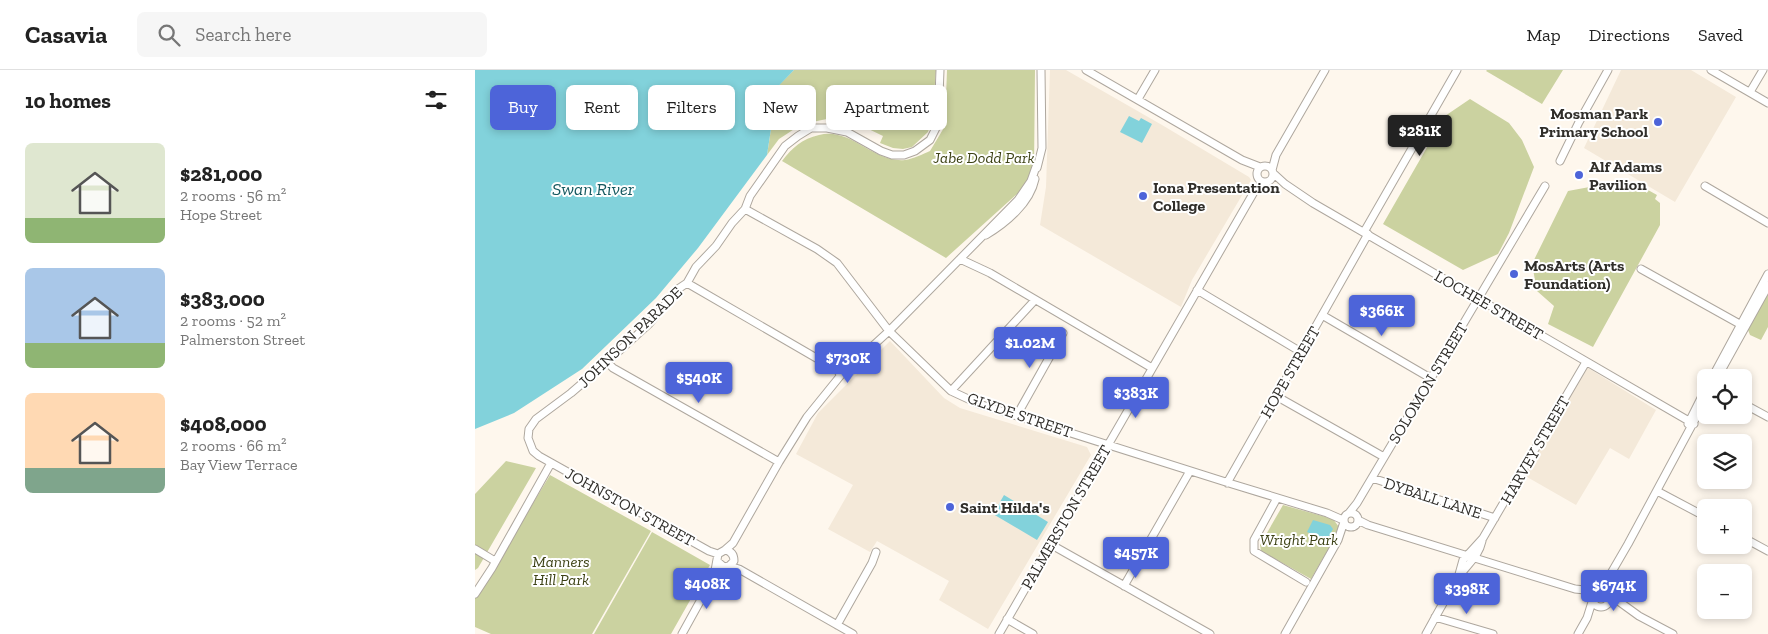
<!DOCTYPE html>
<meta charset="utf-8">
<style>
body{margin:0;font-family:"Zilla Slab",serif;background:#f6f6f6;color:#222;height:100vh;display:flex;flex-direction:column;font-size:19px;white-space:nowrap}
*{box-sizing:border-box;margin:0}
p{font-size:16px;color:#767676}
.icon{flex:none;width:28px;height:28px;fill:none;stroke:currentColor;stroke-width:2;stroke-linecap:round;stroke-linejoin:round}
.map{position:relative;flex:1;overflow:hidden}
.panel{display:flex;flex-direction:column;background:#fff;width:475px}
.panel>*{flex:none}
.guide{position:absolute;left:15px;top:15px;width:475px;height:45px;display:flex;gap:10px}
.controls{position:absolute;left:1222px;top:299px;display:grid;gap:10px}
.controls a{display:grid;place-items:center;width:55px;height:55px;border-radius:8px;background:#fff;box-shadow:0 2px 8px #0003;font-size:25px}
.price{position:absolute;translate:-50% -42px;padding:0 11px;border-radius:5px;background:#4d64d9;color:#fff;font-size:16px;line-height:32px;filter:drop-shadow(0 1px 2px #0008)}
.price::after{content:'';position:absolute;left:50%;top:30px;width:15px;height:11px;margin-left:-8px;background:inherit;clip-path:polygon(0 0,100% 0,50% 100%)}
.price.selected{background:#222;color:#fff}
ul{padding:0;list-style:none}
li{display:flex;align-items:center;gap:15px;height:125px;padding:0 25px}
li span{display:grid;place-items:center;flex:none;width:140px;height:100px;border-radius:8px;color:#555}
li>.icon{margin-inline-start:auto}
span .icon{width:60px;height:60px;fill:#fffc;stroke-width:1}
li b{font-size:21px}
h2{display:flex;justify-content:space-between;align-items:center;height:60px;padding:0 25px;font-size:21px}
.chip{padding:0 18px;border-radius:8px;background:#fff;box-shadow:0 2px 8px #0003;font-size:18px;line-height:45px}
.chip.selected{background:#4d64d9;color:#fff}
header{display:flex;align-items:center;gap:30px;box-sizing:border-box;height:70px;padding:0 25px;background:#fff;border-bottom:1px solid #e0e0e0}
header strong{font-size:24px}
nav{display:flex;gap:28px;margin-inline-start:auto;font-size:18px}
.search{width:350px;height:45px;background:#f6f6f6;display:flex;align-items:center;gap:12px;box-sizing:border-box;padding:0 18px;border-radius:8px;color:#767676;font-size:19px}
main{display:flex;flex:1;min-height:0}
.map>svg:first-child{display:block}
.built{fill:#f4e9d9}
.green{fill:#cbd2a0}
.water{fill:#82d2db}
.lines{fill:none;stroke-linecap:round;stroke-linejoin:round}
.minor-casing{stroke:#aea79e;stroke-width:9}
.minor{stroke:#fff;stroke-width:7}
.poi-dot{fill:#4d64d9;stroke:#fff;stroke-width:2}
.labels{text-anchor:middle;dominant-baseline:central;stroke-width:4;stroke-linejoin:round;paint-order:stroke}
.poi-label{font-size:16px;font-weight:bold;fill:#302e2a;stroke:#fff;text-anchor:start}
.park-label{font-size:16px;font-style:italic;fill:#3c4114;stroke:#fff}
.street-label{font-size:16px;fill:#302e2a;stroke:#fff}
.water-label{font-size:18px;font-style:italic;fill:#155960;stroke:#fff}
</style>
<header>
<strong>Casavia</strong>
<div class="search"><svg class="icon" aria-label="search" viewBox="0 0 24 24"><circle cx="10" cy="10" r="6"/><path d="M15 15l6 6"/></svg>Search here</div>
<nav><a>Map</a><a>Directions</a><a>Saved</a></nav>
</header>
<main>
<section class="panel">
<h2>10 homes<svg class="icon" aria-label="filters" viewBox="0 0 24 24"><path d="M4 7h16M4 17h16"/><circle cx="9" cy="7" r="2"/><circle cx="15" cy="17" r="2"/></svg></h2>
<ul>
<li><span style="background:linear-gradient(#dfe7d0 75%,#8fb573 0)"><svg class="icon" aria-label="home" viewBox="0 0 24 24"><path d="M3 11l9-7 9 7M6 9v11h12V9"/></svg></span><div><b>$281,000</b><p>2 rooms · 56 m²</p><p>Hope Street</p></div></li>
<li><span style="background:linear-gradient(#a9c7e8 75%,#8fb573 0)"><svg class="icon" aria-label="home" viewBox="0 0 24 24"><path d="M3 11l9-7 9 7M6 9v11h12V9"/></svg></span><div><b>$383,000</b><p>2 rooms · 52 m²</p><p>Palmerston Street</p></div></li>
<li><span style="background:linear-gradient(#ffd9b3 75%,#7fa58c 0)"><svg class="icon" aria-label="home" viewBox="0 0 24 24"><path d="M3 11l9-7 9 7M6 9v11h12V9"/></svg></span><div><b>$408,000</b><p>2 rooms · 66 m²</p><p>Bay View Terrace</p></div></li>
</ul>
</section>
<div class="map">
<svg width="1293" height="564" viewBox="0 0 1293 564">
<rect width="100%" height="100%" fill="#fef7ed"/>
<path class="built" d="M575,0h16l96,55 87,52 2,3 -59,100 -11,27 -141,-82 6,-38z
M1146,0h70l45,27 -61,105 -91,-54z
M415,271l54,57 16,10 127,39 4,8 -103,174 -49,-29 10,-19 -72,-40 -7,11 -42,-23 25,-44 -57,-31 22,-41z
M1110,296l71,44 -27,49 -19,-11 -34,57 -54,-31z"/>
<path class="green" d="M319,0h142l-4,50 -4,12 -16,15 -9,2 -10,-1 -13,-5 3,-7 -31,-15 -20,-3 -30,6 -23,15 -12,16 6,-39 -10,-15z
M472,0h88l-1,99 -7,16 -81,73 -164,-97c11,-14 20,-22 37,-26 32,-8 54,28 86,25 8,-1 18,-6 25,-9l15,-25z
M1012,0h76l-21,34 -56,-33z
M995,29l39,24 13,17 12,27 -25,66 -11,21 -35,16 -80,-46 62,-108z
M1144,110l20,7 8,6 1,-3 9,5 -2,4 5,4v22l-67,122 -45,-23 6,-18 -17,-15 -5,-27 36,-73 43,-8z
M1293,223v34l-7,13 -11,-5 -2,-5z
M31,391l30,7 -58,100 -3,2v-76z
M75,405l101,56 -59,103h-101l-16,-7v-30l21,-32z
M808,435l50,14 6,8 -2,7 -26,45 -50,-28 -1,-6z
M177,462l58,33 -39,69h-77z"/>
<path class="water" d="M0,0h319l-30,31 9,15 -6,39 -69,93 -42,50 -74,71 -68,44 -39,16z
M654,46l10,5 2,-3 11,6 -10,19 -22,-11z
M529,425l44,27 -11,18 -44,-26z
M838,450l17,5 3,4 -6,11 -20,-8z"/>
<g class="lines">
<defs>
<path id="minor" d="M611,0l156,90 18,7
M1236,0l57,33
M1275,22l13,-22
M663,29l17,-29
M1085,91l19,-39 29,-52
M782 104a8 8 0 1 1 16 0a8 8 0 1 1-16 0Z
M562,98l5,-20 -1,-78
M797,100l4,-15 49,-85
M798,103l12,11 28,19 381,221
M1230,116l63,37
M270,139l72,40 20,14 52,68 62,60 28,13 253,80 95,29 16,7
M889,162l93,-162
M511,165c20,-12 44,-32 49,-56
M485,189l30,14 162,95
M1166,199l104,58
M212,213l150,87 4,5
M722,220l104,62
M847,245l110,64
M132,292l6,6 166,94
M1237,308l56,-104
M1242,308l51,-92
M476,321l84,-91
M801,326l108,61
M1269,334l24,13
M542,345l46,-82
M1213,354l18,-36
M897,408l123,40
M752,413l141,-249
M1182,421l49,26
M802,428l-23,42v11l52,31
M869 450a7 7 0 1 1 14 0a7 7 0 1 1-14 0Z
M874,443l8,-10 188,-317
M883,450l10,5 207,64 19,2
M1269,468l24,13
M575,474l160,90
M0,479l20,12
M250,480l8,-7 46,-81 28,-45 34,-42 48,-44 129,-131 13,-19 6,-17
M243,484l-9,-3 -170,-95 -6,-5 -5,-13 1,-9 7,-10 35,-26 36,-31 42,-38 29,-35 9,-6 9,-16 20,-21 16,-23 13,-14 5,-13 35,-50 13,-10 13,-8h16l20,4 34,19 11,4h12l11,-4 15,-11 6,-12 2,-6 2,-52
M254,496l10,3 114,65
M983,508l5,-18 20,-22 103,-176
M649,516l66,-115
M1117 528a9 9 0 1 1 18 0a9 9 0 1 1-18 0Z
M1123,519l12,-14 18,-31 78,-145
M0,524l17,-26 59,-105
M1135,525l29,21 34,18
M960,547l58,17
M532,549l26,15
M362,555l35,-62 4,-11
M207,564l32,-58 4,-22 7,-4c6,1 9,5 9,11l-5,5 -5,1 -6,-5
M524,564l255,-442 9,-9
M810,564l53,-94 6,-18
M951,564c10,-18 20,-37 31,-54 9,-16 21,-21 25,-39
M1103,564l9,-16 5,-16"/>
</defs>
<use href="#minor" class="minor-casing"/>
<use href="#minor" class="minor"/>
</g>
<g class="poi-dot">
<circle cx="1183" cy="52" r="5"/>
<circle cx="1104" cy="105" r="5"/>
<circle cx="668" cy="126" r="5"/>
<circle cx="1039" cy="204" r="5"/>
<circle cx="475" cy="437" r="5"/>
</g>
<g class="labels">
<g class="poi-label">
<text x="1173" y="43" text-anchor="end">Mosman Park<tspan x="1173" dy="18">Primary School</tspan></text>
<text x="1114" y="96">Alf Adams<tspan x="1114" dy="18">Pavilion</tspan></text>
<text x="678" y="117">Iona Presentation<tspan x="678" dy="18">College</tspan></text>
<text x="1049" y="195">MosArts (Arts<tspan x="1049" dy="18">Foundation)</tspan></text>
<text x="485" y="437">Saint Hilda's</text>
</g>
<g class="park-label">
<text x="509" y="87">Jabe Dodd Park</text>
<text x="824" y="469">Wright Park</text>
<text x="86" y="491">Manners<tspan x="86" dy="18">Hill Park</tspan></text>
</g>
<g class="street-label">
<text transform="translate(1014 235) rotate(30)">LOCHEE STREET</text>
<text transform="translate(155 267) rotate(-44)">JOHNSON PARADE</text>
<text transform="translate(815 302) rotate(-60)">HOPE STREET</text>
<text transform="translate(953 313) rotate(-59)">SOLOMON STREET</text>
<text transform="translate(545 345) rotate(19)">GLYDE STREET</text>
<text transform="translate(1060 380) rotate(-60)">HARVEY STREET</text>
<text transform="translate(958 428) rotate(18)">DYBALL LANE</text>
<text transform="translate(155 437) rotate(29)">JOHNSTON STREET</text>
<text transform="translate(591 447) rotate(-60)">PALMERSTON STREET</text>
</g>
<g class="water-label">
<text x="118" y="119">Swan River</text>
</g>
</g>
</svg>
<div class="controls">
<a><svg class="icon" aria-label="locate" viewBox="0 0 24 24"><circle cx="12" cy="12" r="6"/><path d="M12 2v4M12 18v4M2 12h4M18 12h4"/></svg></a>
<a><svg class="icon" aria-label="layers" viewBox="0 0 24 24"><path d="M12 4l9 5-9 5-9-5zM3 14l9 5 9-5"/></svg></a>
<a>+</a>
<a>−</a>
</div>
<b class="price selected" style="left:945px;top:87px">$281K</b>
<b class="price" style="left:907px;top:267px">$366K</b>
<b class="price" style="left:555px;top:299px">$1.02M</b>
<b class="price" style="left:373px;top:314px">$730K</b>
<b class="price" style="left:224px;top:334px">$540K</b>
<b class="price" style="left:661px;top:349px">$383K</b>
<b class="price" style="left:661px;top:509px">$457K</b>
<b class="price" style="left:232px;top:540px">$408K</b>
<b class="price" style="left:1139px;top:542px">$674K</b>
<b class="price" style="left:992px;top:545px">$398K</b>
<div class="guide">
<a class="chip selected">Buy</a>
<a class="chip">Rent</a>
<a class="chip">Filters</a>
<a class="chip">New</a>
<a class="chip">Apartment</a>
</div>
</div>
</main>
